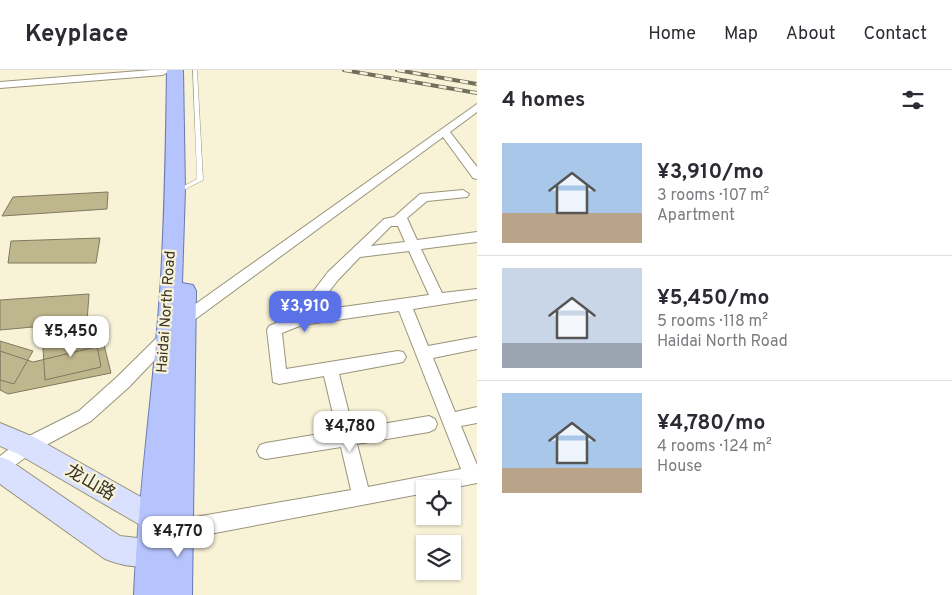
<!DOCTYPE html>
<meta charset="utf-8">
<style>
body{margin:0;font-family:Overpass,"Noto Sans SC",sans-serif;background:#f7f7f7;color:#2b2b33;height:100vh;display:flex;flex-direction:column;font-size:19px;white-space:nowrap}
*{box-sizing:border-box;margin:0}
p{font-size:16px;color:#7c7c81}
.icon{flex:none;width:28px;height:28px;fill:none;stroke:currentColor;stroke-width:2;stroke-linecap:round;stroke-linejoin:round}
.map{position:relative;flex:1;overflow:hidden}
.drawer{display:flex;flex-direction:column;background:#fff;width:475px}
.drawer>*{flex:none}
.buttons{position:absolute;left:416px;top:410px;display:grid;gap:10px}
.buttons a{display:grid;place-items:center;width:45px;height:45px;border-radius:0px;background:#fff;box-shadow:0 1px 4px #0004;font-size:25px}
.price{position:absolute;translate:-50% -42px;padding:0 11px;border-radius:10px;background:#fff;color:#222;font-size:16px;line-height:32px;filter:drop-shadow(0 1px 2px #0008)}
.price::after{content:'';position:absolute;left:50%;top:30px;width:15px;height:11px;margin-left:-8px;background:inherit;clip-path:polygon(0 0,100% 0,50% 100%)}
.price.selected{background:#5b71e7;color:#fff}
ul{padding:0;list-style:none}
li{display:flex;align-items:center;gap:15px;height:125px;padding:0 25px}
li+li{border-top:1px solid #e1e1e2}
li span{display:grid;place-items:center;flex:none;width:140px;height:100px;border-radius:0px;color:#555}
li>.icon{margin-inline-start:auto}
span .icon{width:60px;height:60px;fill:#fffc;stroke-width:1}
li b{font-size:21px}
h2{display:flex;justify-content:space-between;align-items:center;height:60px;padding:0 25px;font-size:21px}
header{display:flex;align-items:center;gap:30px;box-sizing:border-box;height:70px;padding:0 25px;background:#fff;border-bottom:1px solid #e1e1e2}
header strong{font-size:24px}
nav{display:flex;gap:28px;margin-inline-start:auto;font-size:18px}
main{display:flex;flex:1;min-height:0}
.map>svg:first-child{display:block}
.building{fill:#beb68c;stroke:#7e7961}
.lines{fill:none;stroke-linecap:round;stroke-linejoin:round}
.lane-casing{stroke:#99947a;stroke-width:1}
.street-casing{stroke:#99947a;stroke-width:2}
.secondary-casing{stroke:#99947a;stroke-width:2}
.primary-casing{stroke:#6a78b3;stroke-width:2}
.lane{fill:#fff;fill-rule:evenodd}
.street{fill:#fff;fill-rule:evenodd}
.secondary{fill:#dae1fe;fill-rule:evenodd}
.primary{fill:#b6c4fe;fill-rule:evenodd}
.rail-casing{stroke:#726f5f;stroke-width:4}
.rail{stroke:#f8f2d7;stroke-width:2.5;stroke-dasharray:8;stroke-linecap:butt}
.labels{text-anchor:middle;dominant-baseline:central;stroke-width:4.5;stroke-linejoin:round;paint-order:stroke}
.street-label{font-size:15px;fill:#37352a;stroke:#f8f2d7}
.near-street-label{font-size:18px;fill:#37352a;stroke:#f8f2d7}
</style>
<header>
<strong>Keyplace</strong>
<nav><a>Home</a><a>Map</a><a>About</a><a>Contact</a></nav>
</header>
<main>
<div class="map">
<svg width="477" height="525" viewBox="0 0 477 525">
<rect width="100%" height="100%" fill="#f8f2d7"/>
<path class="building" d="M108,122l-1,17 -105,7 11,-19z
M100,168l-4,25h-88l3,-22z
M89,224l-2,28 -87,8v-30z
M95,265l6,32 -56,13 -2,-32z
M0,271l33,10 -19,33 -14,-4z
M104,275l7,28 -103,21 -8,-4v-39l33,11z"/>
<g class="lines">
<defs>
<path id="lane" d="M193,0h4l6,110 -21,11 -3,-2 1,-1 17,-9z"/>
<path id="street" d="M152,0h16v2l-5,3 -163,13v-6z
M477,34v8l-27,20 27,35v12l-4,-1 -30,-41 -253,186 -61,64 -38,34 -58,31 -33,24v-20l21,-16 58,-29 38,-34 63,-62z
M463,120l6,4 -2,3 -40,4 -20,17 10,22 60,-8v10l-56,7 21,44 35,-4v10l-64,10 15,37 49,-9v12l-44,9 22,54 22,-5v16l-16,3 16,39v18l-30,6h-22v4l-247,47 -7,-3 -3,-7 3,-7 7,-3 173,-30 -10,-43 -75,12 -6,-2 -3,-6 3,-6 6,-2 71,-12 -13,-55 -45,8 -6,-2 -6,-52 2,-4 26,-11 33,-43 56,-53 10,-2 26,-23zM391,156h7l7,16 -34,4zM409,181l20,44 -115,16 24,-31 22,-23zM399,241l62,158 -93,18 -11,-43 72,-12 6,-3 2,-5 -2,-5 -6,-3 -76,13 -14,-55 59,-11 5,-1 3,-5 -3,-5 -5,-1 -112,18 -4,-36 20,-8z"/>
<path id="secondary" d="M0,353l36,15 137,77 4,9 -5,10 4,10c-12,29 -46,25 -71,15l-105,-75v-27l9,3 111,76 26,3 8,-6 -136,-79 -18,-8z"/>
<path id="primary" d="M167,0h16l2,119 -3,94 11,2 3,6 -4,304h-58c4,-101 19,-201 26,-302 5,-74 6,-148 7,-223z"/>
</defs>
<use href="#lane" class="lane-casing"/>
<use href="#street" class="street-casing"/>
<use href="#secondary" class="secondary-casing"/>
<use href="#primary" class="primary-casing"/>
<use href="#lane" class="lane"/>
<use href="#street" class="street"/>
<use href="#secondary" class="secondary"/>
<use href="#primary" class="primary"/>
<defs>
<path id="rail" d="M344,0l133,23
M397,0l80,14"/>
</defs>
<use href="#rail" class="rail-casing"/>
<use href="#rail" class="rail"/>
</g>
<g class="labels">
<g class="street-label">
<text transform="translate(167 242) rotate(-86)">Haidai North Road</text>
</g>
<g class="near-street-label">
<text transform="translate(90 413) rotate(30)">龙山路</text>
</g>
</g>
</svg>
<div class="buttons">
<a><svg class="icon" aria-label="locate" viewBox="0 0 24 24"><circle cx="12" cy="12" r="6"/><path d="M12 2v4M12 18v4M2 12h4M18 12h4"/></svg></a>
<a><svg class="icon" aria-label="layers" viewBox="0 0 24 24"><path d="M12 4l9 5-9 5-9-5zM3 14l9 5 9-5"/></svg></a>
</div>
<b class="price selected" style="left:305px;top:263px">¥3,910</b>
<b class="price" style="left:71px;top:288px">¥5,450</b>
<b class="price" style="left:350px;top:383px">¥4,780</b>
<b class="price" style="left:178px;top:488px">¥4,770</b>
</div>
<section class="drawer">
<h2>4 homes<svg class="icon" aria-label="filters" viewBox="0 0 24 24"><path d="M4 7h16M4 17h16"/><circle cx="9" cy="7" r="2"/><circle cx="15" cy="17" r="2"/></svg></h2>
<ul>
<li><span style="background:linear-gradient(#a9c7e8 70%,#b9a48a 0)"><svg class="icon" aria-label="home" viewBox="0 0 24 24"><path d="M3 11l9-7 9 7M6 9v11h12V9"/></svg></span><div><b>¥3,910/mo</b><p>3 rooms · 107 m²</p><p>Apartment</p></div></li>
<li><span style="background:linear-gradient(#c9d6e8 75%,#9aa5b1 0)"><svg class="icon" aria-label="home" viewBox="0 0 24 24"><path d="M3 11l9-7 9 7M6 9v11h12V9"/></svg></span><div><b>¥5,450/mo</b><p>5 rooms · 118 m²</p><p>Haidai North Road</p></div></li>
<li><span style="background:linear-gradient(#a9c7e8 75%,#b9a48a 0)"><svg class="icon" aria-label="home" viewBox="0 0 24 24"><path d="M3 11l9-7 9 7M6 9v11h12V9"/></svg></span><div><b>¥4,780/mo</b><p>4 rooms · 124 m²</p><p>House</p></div></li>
</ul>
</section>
</main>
